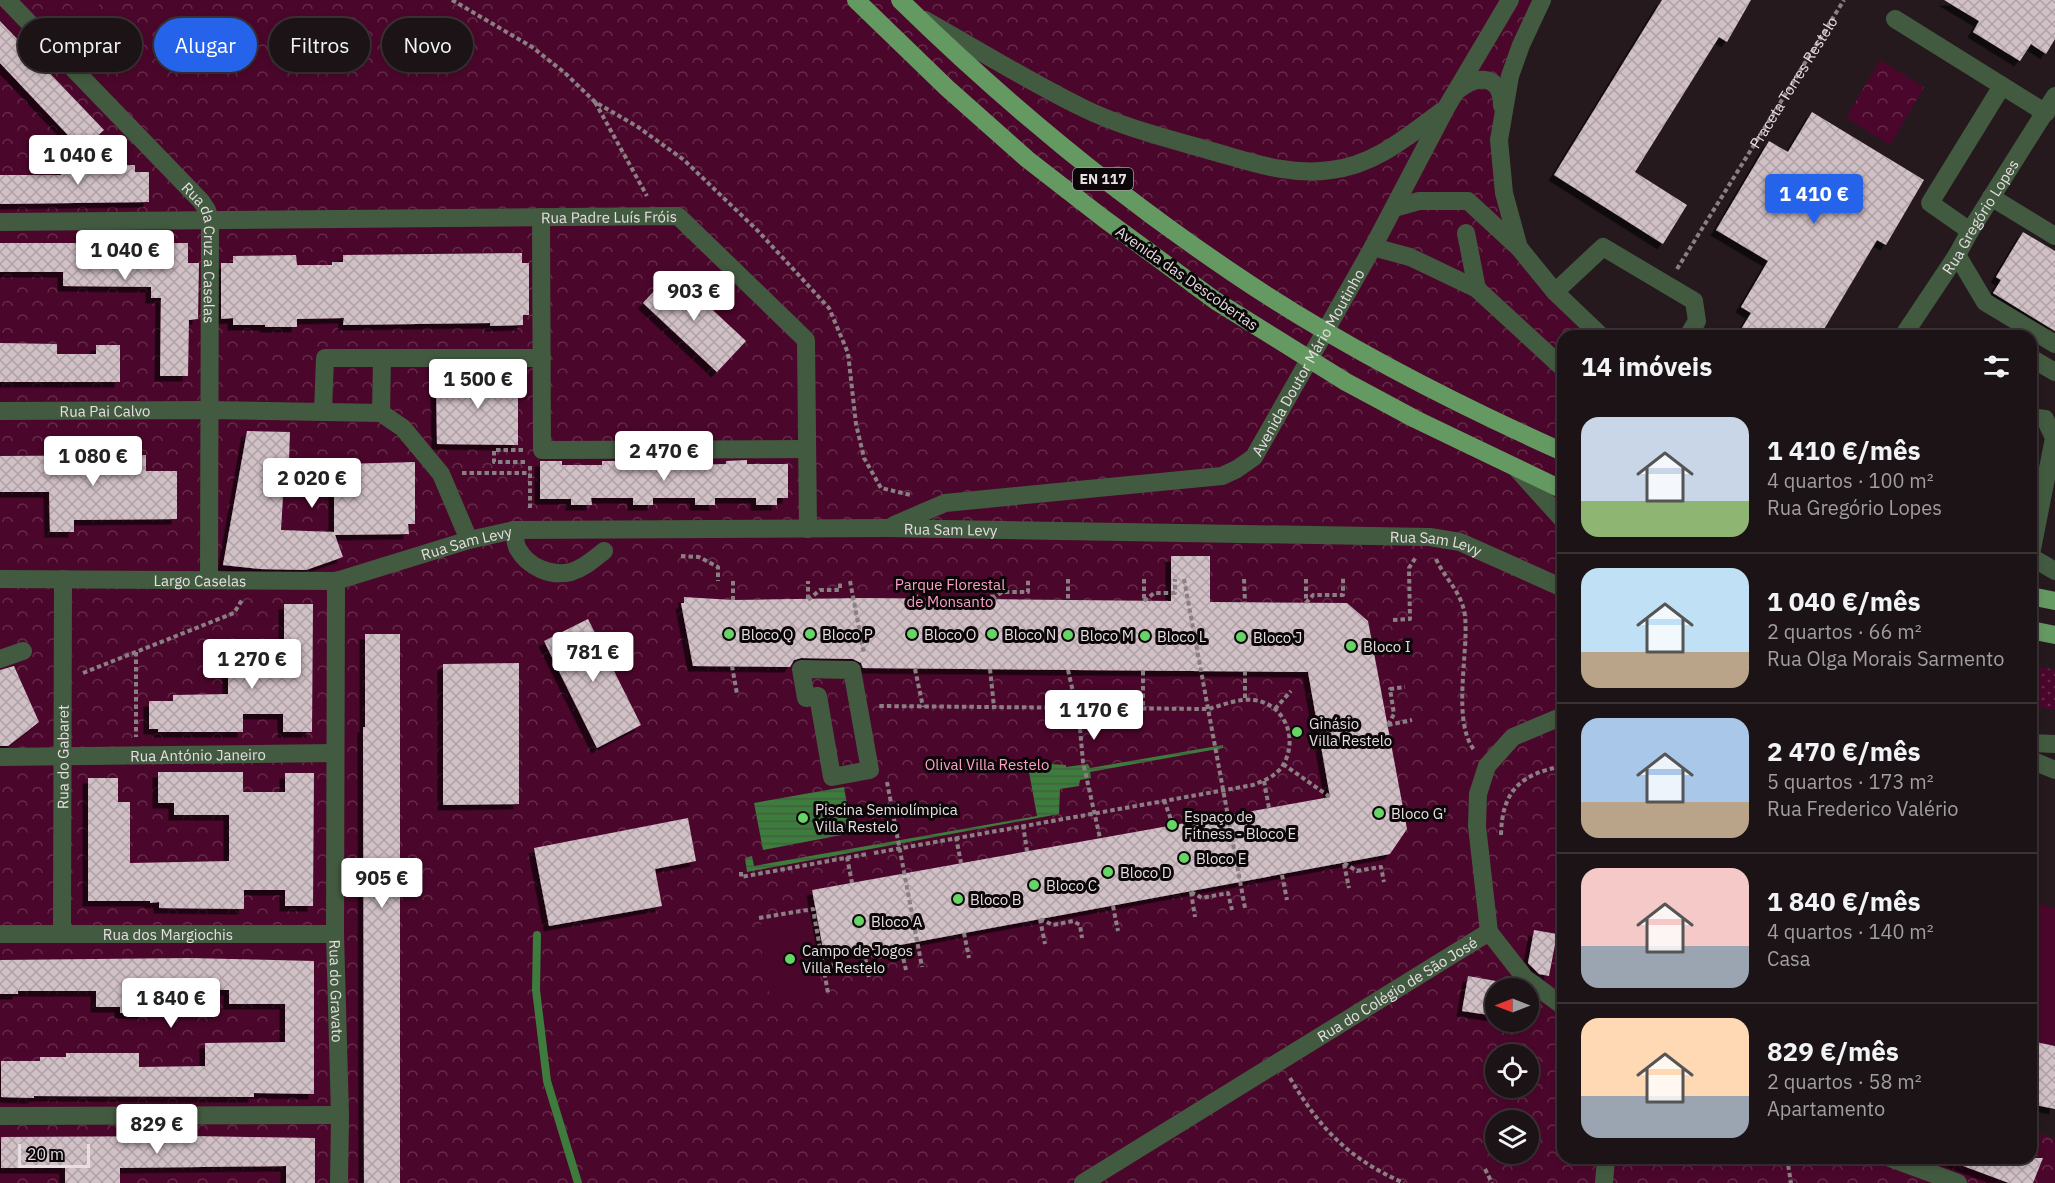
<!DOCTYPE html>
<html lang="pt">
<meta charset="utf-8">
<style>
body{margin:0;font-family:"IBM Plex Sans",sans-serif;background:#251c1f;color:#f1f3f6;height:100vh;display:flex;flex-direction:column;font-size:22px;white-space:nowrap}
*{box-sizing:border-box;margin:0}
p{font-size:20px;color:#a09ea1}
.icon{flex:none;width:33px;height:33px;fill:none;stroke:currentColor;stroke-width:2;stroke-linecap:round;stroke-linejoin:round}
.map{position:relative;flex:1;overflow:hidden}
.panel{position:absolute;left:1557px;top:330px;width:480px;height:834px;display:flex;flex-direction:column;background:#1c1316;border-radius:18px;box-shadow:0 3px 9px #0003,0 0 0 2px #3a3235}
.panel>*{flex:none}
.top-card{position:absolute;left:18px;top:18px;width:570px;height:54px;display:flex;gap:12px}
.needle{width:39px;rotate:270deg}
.controls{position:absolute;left:1485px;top:978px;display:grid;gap:12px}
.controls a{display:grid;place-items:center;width:54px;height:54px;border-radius:50%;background:#1c1316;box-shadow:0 3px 9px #0003,0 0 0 2px #3a3235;font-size:30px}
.scale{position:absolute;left:18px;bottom:15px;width:72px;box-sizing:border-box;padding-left:6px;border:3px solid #e7dee1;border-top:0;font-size:16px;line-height:21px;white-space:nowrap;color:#e7dee1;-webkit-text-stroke:4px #0b0608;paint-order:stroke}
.price{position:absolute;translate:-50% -51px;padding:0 14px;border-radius:6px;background:#fff;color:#222;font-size:20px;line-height:39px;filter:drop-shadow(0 2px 3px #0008)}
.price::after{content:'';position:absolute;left:50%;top:36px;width:18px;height:14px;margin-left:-9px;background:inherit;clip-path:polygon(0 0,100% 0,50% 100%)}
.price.selected{background:#2563eb;color:#fff}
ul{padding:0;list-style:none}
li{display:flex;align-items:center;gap:18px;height:150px;padding:0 24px}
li+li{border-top:2px solid #3a3235}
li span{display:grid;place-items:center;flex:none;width:168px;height:120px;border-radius:18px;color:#555}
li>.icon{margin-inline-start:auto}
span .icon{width:72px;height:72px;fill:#fffc;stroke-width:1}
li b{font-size:26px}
h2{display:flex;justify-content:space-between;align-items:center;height:72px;padding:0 24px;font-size:26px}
.pill{padding:0 21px;border-radius:27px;background:#1c1316;box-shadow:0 3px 9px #0003,0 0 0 2px #3a3235;font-size:21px;line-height:54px}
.pill.selected{background:#2563eb;color:#fff}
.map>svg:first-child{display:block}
.grass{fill:url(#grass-dots)}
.park{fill:url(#park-crowns);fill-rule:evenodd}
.pitch{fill:#4b072b}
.water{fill:url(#water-rules)}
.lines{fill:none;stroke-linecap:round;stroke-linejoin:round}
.stream{stroke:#3d7c3c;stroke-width:8}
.building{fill:url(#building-cross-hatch);filter:url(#shadow)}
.path{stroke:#8a8084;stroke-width:4;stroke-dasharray:4.5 3;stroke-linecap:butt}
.minor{stroke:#425b40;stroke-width:18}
.major{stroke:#649962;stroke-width:18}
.poi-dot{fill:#67d466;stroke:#0b0608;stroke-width:2}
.labels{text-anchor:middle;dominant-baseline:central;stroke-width:6;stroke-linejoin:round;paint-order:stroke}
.shield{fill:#0b0608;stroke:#a59da0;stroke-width:1.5}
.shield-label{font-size:14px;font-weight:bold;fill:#e7dee1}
.street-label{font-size:15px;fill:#e7dee1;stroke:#0b0608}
.park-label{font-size:15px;fill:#fca0c4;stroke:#0b0608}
.poi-label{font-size:15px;fill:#e7dee1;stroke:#0b0608;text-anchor:start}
</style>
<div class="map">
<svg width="2055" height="1183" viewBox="0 0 2055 1183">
<defs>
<pattern id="grass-dots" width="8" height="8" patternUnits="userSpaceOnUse" patternTransform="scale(1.5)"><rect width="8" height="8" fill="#4b072b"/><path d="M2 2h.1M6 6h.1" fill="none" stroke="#652b49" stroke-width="1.8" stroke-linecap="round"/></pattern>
<pattern id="park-crowns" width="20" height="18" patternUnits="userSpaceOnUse" patternTransform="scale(1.5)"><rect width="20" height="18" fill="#4b072b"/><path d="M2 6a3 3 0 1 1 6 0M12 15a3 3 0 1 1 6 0" fill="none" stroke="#652b49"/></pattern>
<pattern id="water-rules" width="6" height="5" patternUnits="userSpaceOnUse" patternTransform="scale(1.5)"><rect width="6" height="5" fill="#3d7c3c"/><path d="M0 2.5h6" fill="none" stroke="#416240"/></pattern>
<pattern id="building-cross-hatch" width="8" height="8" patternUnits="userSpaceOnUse" patternTransform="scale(1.5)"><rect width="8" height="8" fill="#d1c0c6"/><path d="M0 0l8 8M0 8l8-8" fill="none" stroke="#aea1a6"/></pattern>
<filter id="shadow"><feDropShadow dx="-5.5" dy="5.5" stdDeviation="0" flood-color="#0009"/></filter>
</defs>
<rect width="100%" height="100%" fill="#25191e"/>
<path class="grass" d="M2031,665l24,5v40l-24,-5z"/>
<path class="park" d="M0,0h1539l-33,74 -1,132 30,62 66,68h-38v822h468v-28l24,9v44h-2055zM1496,988h32v34h-32zM1496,1054h32v34h-32zM1496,1120h32v34h-32z
M1880,60l44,27 -34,58 -44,-27z"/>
<path class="pitch" d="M65,0h39l-20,19z
M2031,902l24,6v140l-24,-5z
M809,915l14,79 -52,9 -14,-78z"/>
<path class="water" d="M1223,745v3l-133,24 1,6 -11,2 -1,6 -19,3 -1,25 -312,58 -2,-14 7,-2 2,10 283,-50 -8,-44 21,-5 -1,-3 17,1v2l22,-3 2,4z
M844,787l8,46 -89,17 -9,-47z"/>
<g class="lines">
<path class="stream" d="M537,935l-1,55 11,91 31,102"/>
</g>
<path class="building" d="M1662,0h89l-24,42 -8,-5 -84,135 52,33 -24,39 -109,-69z
M1944,0h111v39l-9,15 -15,-10 -11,17 -47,-29 6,-11z
M0,21l104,109 -22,20 -82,-87z
M1812,112l112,68 -38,65 -9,-5 -57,96h-83l14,-23 -10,-6 27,-46 -52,-31 53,-89 19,11z
M135,165v7h14v30l-149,2v-29h61v-9z
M2023,232l32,19v80l-62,-38 8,-13 -5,-3z
M0,243h188v20h11l-1,56 -9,1 -1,56h-28l1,-78h-10v-11l-88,-1v-14h-63z
M522,253v10h7v52h-6v10l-33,1v-3l-147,2 1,-7 -47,1v8h-32v-2h-32v-7l-12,1v-56h12v-7l63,-1 1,10h35v-3h11v-7z
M672,272l74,69 -29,31 -74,-69z
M0,343l57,1v10h39v-9h24v37h-120z
M510,373v10h8v62l-81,-1 -1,-62h11l-1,-7z
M247,431l43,1 -1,29h-16l-3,35 13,1 -2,33 53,2v-61h10v-7l71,-2v62h-7l1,10 -74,1 8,22 -37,13 -46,-1 -37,-4z
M146,455v16h31v48l-103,1v12h-24l-1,-40h-49v-36z
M747,460v4h41v34h-11v7h-21v-7h-41v7h-20v-7h-42v7h-20v-7h-42l1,7h-21v-6h-31v-38h22v4h40v-4h20v4h43v-4h20v4l41,-1v-3z
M1171,556h39v46l137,1 21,18 39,208 -17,25 -565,105 -13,-69 518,-93 -22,-125 -445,-4 -2,-5 -8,-4 -52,-1 -7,2 -4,7 -97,-1 -12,-63h3v-6l49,3 131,-2 307,3z
M284,604h29l-1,128h-29v-18h-40v18h-85v-3h-9v-28h24v-6l55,-1v-25h56z
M588,619l53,106 -44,23 -53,-107z
M365,634h35v549h-36l-1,-456h2z
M519,663v141l-76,1v-141z
M14,666l25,56 -31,24h-8v-76z
M158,772h85v20h42v-19h29l-1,133h-28v-16h-41v19l-85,-1v-6l-9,1v-2h-62v-123h30v24h12v61l99,-2v-46h-55v-12h-16z
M688,818l8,43 -41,8 7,37 -113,20 -15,-78z
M1534,930l23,4 -8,42 -10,-2 -11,-11z
M190,958l124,3v133l-60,-1v4l-220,-1v2l-33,-1v-36h39v-4h26v-4h73v14l66,-1v-23l80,-1v-38h-56v-14h-84v23h-25v-6h-24v-16h-78v3h-18v-34z
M1468,976l28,5v35l-34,-5z
M2031,1041l24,5v63l-24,-5z
M191,1136l124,2v45h-29v-17l-166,2v15h-55v-15h-64v-31z
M1947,1158h96l-10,25h-24l-62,-23z"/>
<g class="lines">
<g class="path">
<path d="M452,0l80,47 33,26 30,29 43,25 46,33 74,71 71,77 19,45 8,71 8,34 17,30 30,7"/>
<path d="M595,102l52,94"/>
<path id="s1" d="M1677,269l167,-269"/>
<path d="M523,450h-29v12h32"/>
<path d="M530,466v43"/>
<path d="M462,473h68"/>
<path d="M681,556l18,1 19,10v14"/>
<path d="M1436,559c9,20 26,33 29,57 4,37 -14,106 10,135"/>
<path d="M1068,579v21"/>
<path d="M1144,579v21"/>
<path d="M1184,579l61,329"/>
<path d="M1244,579l1,23"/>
<path d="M1306,579v23"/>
<path d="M733,581v19"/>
<path d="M850,581l14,73"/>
<path d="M808,599v-18"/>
<path d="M916,599l1,-19"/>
<path d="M992,599l10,-7h26v-12"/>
<path d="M992,599l1,-19"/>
<path d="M808,600l12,-10h20v-9"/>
<path d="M1144,601l10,-8h21v-14"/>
<path d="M1306,603l7,-8h30v-17"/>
<path d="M1393,620l17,-1 -1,-51 7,-11"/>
<path d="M136,652v85"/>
<path d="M732,666l5,28"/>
<path d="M915,669l8,38"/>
<path d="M990,669l4,38"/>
<path d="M1068,670l11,48 4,44 17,76"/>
<path d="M1143,671v37"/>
<path d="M1245,671v28"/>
<path d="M83,673l151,-60 8,-13"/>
<path d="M1275,709l16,-18"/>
<path d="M1388,725l6,-11 -4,-25 15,-2"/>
<path d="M1388,725l24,-5"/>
<path d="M1290,733l12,-2"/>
<path d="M1283,764l47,33"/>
<path d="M1264,781l5,27"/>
<path d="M887,782l35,185"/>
<path d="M1164,800l9,25"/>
<path d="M1023,825l4,26"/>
<path d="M861,829l25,-5"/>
<path d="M1501,835c1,-45 20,-61 62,-69"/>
<path d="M956,837l5,26"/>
<path d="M874,853l379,-68c10,-4 21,-8 28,-17 19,-26 5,-64 -27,-68 -15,-2 -31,5 -46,9l-329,-3"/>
<path d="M847,857l5,26"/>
<path d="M1344,863l13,8 24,-4 3,15"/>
<path d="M1344,864l5,24"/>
<path d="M741,872v5l126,-23"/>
<path d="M1282,875l5,25"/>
<path d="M1191,892l11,6 26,-5 4,17"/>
<path d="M1191,892l4,25"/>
<path d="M1113,906l5,25"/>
<path d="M759,918l54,-9 15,84"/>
<path d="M1040,919l13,6 20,-4 7,4 2,13"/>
<path d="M1040,919l5,25"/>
<path d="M964,933l5,25"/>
<path d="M864,952l13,5 25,-4 4,17"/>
<path d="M864,952l5,25"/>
<path d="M823,967l14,-2"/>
<path d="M1290,1078c30,51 59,81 114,105"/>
<path d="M1787,1158l4,25"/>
<path d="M1485,1169l7,14"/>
</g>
<g class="minor">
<path id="s2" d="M7,0l194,201 6,9 3,10 -1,360"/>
<path d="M1895,19l151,94"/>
<path d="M925,20c52,29 103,61 156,87 42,21 89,32 134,45 39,11 75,24 116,18 44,-5 77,-34 111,-59"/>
<path d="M1458,90c20,-16 44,-15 44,16"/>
<path d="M1991,197l64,39"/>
<path d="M1394,208l25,-7h49l52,48 35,43 46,44"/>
<path d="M541,217l1,233 265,-1"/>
<path id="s3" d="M0,222l678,-6 128,124 2,189"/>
<path d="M1970,231l-40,-28 72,-117"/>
<path d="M1466,233l11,56"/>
<path d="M1373,247l37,10 67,32 86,79"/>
<path d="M1519,248l-15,-55 -5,-53 11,-64 11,-31 21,-45"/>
<path d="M1957,255l28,47 70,42"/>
<path d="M1555,292l48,-45 91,54 3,20 -9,15"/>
<path id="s4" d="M1903,336l54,-81 13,-24 85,-135"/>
<path d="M382,358h160"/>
<path d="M2031,358l24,14"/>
<path id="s5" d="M0,411l209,-1 172,3 22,15 38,46 28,66"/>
<path d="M323,412l2,-54h57l-1,55"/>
<path d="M2031,417l14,2 9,19 -23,116"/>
<path d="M1517,469l46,51"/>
<path id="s6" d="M894,525l51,-22 277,-27 15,-7 17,-12 119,-210 73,-139 64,-108"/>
<path d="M514,530c1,6 1,14 4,19 10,18 33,28 53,23 13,-4 23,-13 33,-21"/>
<path d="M2031,557l24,14"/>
<path id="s7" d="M0,579l336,2 133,-41 45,-10 373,-2 543,9 30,5 103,46"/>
<path id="s8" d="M336,581l-1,353 5,181 -1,68"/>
<path d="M0,659l23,-8"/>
<path d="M801,669l51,1 18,100 -38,7 -14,-81 -12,2z"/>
<path d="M2031,743l24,1"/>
<path id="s9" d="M0,757l335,-4"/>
<path d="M2031,760l24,10"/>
<path d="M1489,932l-12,-106 1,-32 9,-28 26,-29 50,-21"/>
<path d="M1489,932l36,46 38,28"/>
<path id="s10" d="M0,934h335"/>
<path id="s11" d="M62,934l1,-355"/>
<path d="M0,1116l340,-1"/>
<path d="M1890,1158l68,25"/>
<path id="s12" d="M1083,1183l406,-251"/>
<path d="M1604,1183l2,-25"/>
</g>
<path class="major" d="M856,0l91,88 80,71 76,59 113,83 130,81 69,37 148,71
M900,0c103,101 213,192 333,273 103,70 216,128 330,179
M2031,596l24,5
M2031,630l24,5"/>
</g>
<g class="poi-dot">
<circle cx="729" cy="634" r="6"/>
<circle cx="810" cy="634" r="6"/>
<circle cx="912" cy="634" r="6"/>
<circle cx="992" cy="634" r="6"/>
<circle cx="1068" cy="635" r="6"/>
<circle cx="1145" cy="636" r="6"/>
<circle cx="1241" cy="637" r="6"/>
<circle cx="1351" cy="646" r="6"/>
<circle cx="1297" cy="732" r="6"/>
<circle cx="1379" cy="813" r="6"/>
<circle cx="803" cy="818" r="6"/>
<circle cx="1172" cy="825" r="6"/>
<circle cx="1184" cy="858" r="6"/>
<circle cx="1108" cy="872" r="6"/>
<circle cx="1034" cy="885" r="6"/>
<circle cx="958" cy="899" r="6"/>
<circle cx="859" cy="921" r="6"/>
<circle cx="790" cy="959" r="6"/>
</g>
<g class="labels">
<rect class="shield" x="1073" y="168" width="60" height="22" rx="4.5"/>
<g class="shield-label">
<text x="1103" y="179">EN 117</text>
</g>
<g class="street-label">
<text stroke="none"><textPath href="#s1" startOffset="220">Praceta Torres Restelo</textPath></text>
<text stroke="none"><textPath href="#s4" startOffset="142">Rua Gregório Lopes</textPath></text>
<text stroke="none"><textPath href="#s3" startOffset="609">Rua Padre Luís Fróis</textPath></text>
<text stroke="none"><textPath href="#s2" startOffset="330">Rua da Cruz a Caselas</textPath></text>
<text transform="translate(1187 278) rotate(35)">Avenida das Descobertas</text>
<text stroke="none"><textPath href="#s6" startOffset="480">Avenida Doutor Mário Moutinho</textPath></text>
<text stroke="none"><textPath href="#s5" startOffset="105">Rua Pai Calvo</textPath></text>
<text stroke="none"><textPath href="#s7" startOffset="958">Rua Sam Levy</textPath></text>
<text stroke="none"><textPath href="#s7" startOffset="472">Rua Sam Levy</textPath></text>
<text stroke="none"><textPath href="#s7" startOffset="1444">Rua Sam Levy</textPath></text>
<text stroke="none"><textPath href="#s7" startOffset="200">Largo Caselas</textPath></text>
<text stroke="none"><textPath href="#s9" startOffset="198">Rua António Janeiro</textPath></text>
<text stroke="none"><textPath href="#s11" startOffset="177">Rua do Gabaret</textPath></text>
<text stroke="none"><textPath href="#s10" startOffset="168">Rua dos Margiochis</textPath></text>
<text stroke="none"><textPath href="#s12" startOffset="369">Rua do Colégio de São José</textPath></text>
<text stroke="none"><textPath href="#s8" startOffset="410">Rua do Gravato</textPath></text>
</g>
<g class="park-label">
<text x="950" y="584">Parque Florestal<tspan x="950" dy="17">de Monsanto</tspan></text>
<text x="987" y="764">Olival Villa Restelo</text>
</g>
<g class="poi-label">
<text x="741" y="634">Bloco Q</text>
<text x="822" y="634">Bloco P</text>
<text x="924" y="634">Bloco O</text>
<text x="1004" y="634">Bloco N</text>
<text x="1080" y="635">Bloco M</text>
<text x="1157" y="636">Bloco L</text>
<text x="1253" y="637">Bloco J</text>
<text x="1363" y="646">Bloco I</text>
<text x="1309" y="723">Ginásio<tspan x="1309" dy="17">Villa Restelo</tspan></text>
<text x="815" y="809">Piscina Semiolímpica<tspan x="815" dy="17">Villa Restelo</tspan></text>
<text x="1391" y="813">Bloco G'</text>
<text x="1184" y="816">Espaço de<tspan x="1184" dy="17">Fitness - Bloco E</tspan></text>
<text x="1196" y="858">Bloco E</text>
<text x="1120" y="872">Bloco D</text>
<text x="1046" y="885">Bloco C</text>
<text x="970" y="899">Bloco B</text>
<text x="871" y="921">Bloco A</text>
<text x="802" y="950">Campo de Jogos<tspan x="802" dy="17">Villa Restelo</tspan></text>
</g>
</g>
</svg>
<div class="controls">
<a><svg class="needle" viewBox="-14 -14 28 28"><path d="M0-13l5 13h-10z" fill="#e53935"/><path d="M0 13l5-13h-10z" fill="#a09ea1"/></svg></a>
<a><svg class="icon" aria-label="locate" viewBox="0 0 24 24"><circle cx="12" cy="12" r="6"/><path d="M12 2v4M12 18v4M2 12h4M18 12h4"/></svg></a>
<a><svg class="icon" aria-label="layers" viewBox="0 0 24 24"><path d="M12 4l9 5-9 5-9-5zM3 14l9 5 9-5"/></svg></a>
</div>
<div class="scale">20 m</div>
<b class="price" style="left:78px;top:186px">1 040 €</b>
<b class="price selected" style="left:1814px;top:225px">1 410 €</b>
<b class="price" style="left:125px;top:281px">1 040 €</b>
<b class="price" style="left:694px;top:322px">903 €</b>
<b class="price" style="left:478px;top:410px">1 500 €</b>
<b class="price" style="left:664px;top:482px">2 470 €</b>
<b class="price" style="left:93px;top:487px">1 080 €</b>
<b class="price" style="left:312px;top:509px">2 020 €</b>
<b class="price" style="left:593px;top:683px">781 €</b>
<b class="price" style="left:252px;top:690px">1 270 €</b>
<b class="price" style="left:1094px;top:741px">1 170 €</b>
<b class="price" style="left:382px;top:909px">905 €</b>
<b class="price" style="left:171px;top:1029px">1 840 €</b>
<b class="price" style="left:157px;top:1155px">829 €</b>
<div class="top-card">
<a class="pill">Comprar</a>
<a class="pill selected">Alugar</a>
<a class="pill">Filtros</a>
<a class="pill">Novo</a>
</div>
<section class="panel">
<h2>14 imóveis<svg class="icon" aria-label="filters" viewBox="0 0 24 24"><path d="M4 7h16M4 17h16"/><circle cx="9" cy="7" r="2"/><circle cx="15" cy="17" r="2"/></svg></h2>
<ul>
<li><span style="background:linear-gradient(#c9d6e8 70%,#8fb573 0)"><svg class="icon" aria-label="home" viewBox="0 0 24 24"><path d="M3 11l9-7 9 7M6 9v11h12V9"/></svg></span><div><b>1 410 €/mês</b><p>4 quartos · 100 m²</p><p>Rua Gregório Lopes</p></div></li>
<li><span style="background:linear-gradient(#bfe0f5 70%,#b9a48a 0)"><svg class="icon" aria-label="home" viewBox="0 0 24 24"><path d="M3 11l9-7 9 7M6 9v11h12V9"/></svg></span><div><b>1 040 €/mês</b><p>2 quartos · 66 m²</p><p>Rua Olga Morais Sarmento</p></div></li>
<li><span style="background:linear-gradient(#a9c7e8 70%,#b9a48a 0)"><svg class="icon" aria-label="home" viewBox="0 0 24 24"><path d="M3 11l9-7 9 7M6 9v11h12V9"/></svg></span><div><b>2 470 €/mês</b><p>5 quartos · 173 m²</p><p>Rua Frederico Valério</p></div></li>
<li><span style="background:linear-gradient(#f6c9c9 65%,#9aa5b1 0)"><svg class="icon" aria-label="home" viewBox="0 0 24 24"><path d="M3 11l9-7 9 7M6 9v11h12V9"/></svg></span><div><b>1 840 €/mês</b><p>4 quartos · 140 m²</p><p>Casa</p></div></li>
<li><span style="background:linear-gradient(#ffd9b3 65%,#9aa5b1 0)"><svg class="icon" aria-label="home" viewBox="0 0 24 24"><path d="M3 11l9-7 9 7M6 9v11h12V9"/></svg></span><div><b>829 €/mês</b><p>2 quartos · 58 m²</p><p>Apartamento</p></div></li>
</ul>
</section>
</div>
